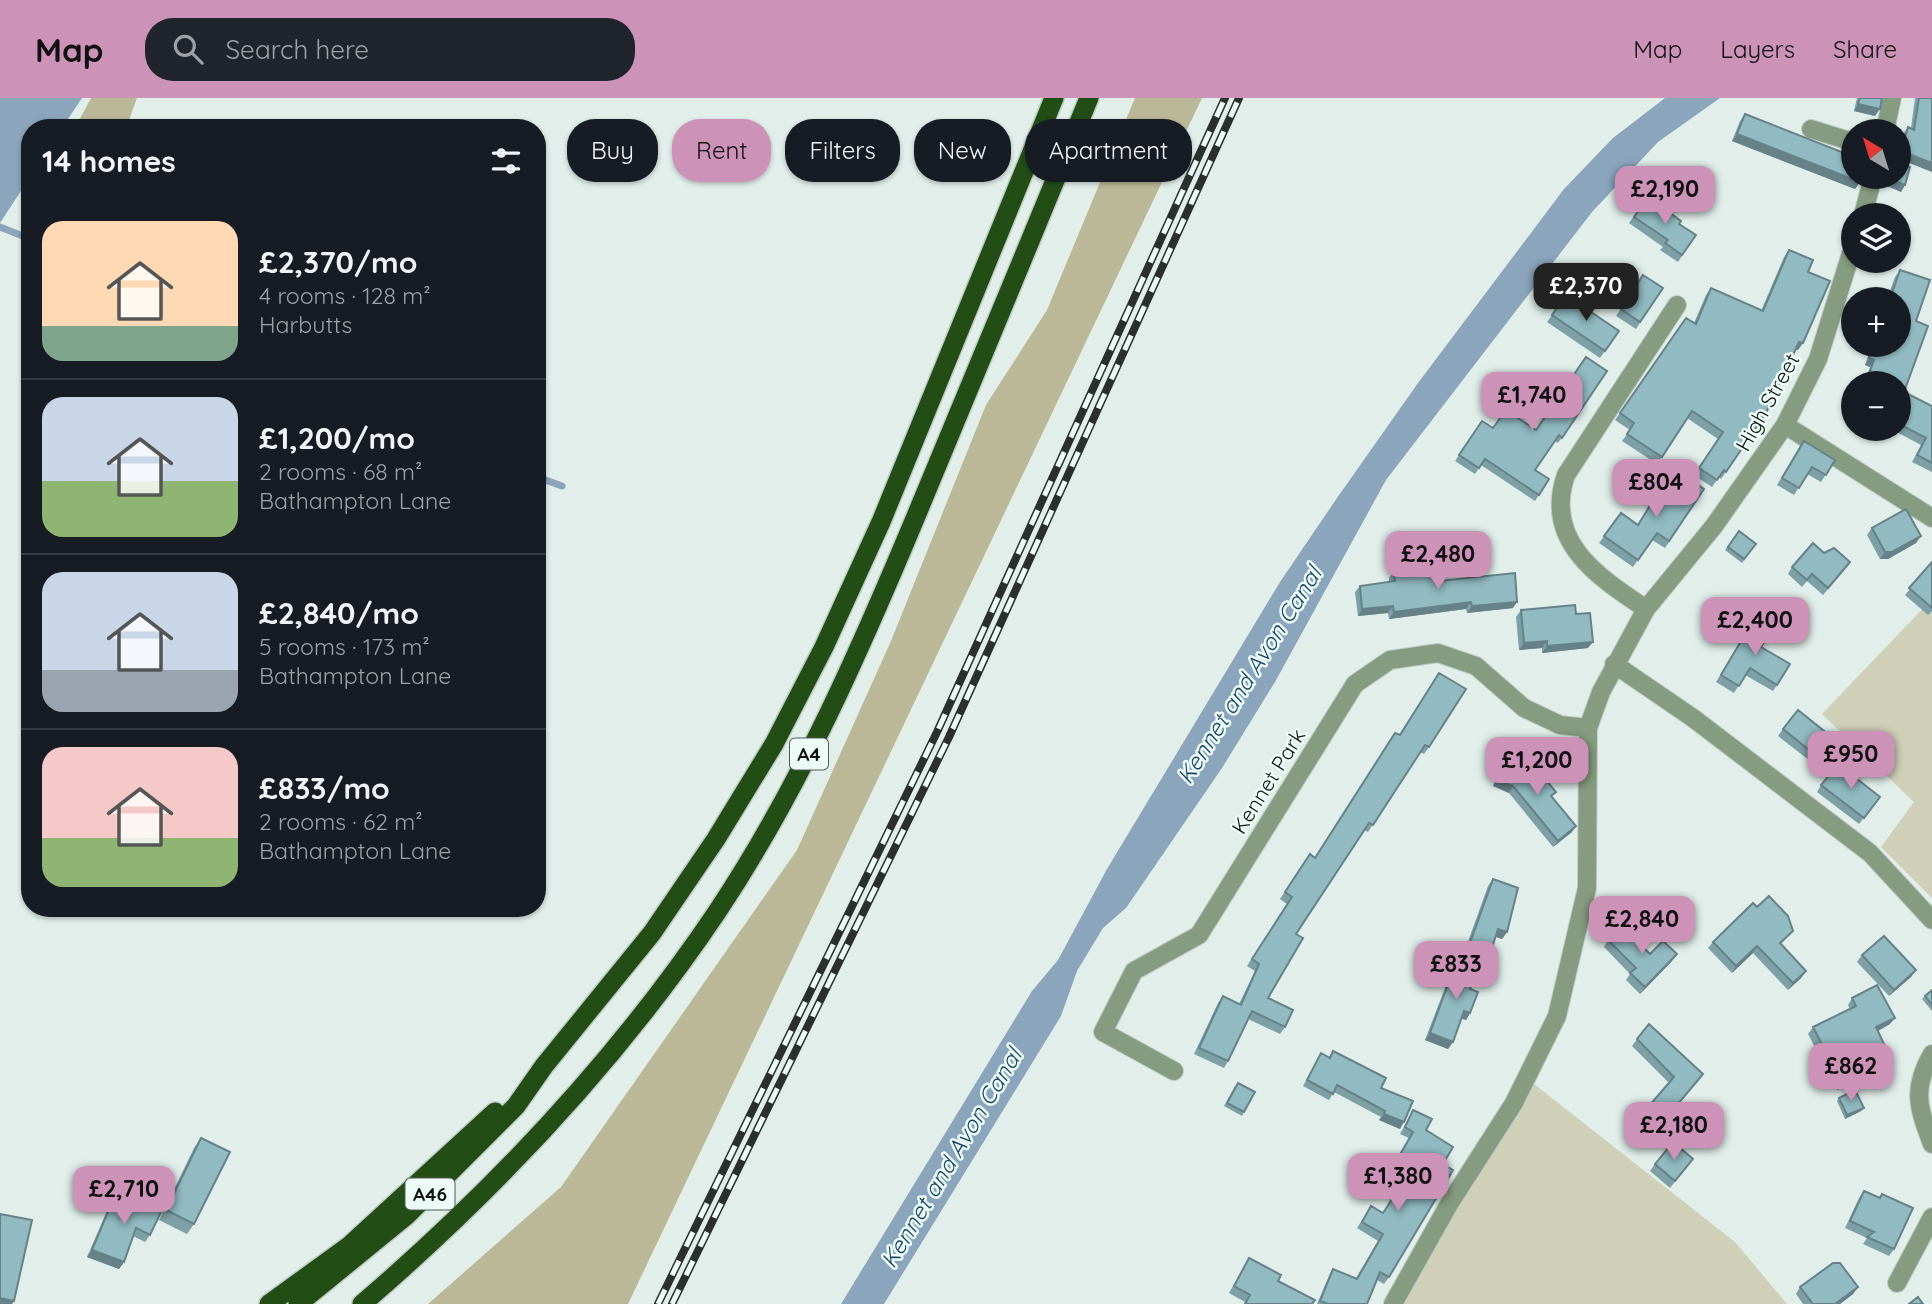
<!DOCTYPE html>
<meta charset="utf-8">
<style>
body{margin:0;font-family:Quicksand,sans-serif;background:#20242c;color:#f1f3f6;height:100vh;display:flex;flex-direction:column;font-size:26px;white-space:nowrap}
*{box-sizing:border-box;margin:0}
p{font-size:23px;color:#9ea1a6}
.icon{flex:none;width:38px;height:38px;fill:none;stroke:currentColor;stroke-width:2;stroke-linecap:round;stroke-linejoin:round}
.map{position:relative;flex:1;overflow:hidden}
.details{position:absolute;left:21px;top:21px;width:525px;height:798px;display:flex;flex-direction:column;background:#171b24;border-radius:28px;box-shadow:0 2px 5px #0004}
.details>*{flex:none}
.banner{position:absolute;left:567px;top:21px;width:665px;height:63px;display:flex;gap:14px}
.needle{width:46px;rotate:322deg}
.controls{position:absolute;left:1841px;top:21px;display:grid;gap:14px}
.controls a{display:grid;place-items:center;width:70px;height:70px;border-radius:50%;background:#171b24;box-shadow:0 2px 5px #0004;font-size:35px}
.price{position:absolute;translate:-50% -60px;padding:0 16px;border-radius:14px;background:#cd92b8;color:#111;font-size:23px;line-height:46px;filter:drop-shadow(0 2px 4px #0008)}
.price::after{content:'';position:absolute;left:50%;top:42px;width:21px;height:16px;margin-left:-10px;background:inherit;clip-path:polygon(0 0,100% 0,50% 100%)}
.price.active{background:#222;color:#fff}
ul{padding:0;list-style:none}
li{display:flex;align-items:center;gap:21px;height:175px;padding:0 21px}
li+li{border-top:2px solid #363941}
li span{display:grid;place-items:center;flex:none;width:196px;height:140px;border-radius:21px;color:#555}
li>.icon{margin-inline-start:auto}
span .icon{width:84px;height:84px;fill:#fffc;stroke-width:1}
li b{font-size:30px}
h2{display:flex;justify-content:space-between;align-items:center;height:84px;padding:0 21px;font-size:30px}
.tag{padding:0 24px;border-radius:28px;background:#171b24;box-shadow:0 2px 5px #0004;font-size:24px;line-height:63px}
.tag.active{background:#cd92b8;color:#111}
header{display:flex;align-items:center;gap:42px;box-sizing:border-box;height:98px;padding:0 35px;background:#cd92b8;color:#111}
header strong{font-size:33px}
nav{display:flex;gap:38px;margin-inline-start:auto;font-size:24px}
.search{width:490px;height:63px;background:#20242c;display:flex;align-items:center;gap:18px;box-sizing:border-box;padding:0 24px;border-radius:28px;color:#9ea1a6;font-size:26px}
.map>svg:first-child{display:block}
.green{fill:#d0cfb8}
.forest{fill:#bab897}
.water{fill:#8aa5bc}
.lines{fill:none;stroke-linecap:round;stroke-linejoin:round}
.stream{stroke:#8aa5bc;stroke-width:7}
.minor-casing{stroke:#bfcbc7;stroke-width:20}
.trunk-casing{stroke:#bfcbc7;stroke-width:22}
.minor{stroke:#859c80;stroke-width:18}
.trunk{stroke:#224e16;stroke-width:19}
.rail-casing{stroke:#2b302f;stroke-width:8}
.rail{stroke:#eefcf7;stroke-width:5;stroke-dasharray:16;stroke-linecap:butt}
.wall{fill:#7da0a7}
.shaded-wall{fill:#668288}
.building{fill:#91bac2;stroke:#668288;stroke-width:2}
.labels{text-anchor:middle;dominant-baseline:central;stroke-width:5;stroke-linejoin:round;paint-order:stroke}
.shield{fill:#eefcf7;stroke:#525957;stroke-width:2}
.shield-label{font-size:19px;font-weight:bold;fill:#0f1312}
.street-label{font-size:21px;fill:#0f1312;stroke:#eefcf7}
.water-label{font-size:23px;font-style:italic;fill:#184566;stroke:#eefcf7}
</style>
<header>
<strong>Map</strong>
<div class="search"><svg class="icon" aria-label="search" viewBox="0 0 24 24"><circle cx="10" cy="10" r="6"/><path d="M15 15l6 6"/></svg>Search here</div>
<nav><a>Map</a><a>Layers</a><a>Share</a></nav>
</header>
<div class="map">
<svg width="1932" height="1206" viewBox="0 0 1932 1206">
<rect width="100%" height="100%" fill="#e1eeea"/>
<path class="green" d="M1931,502l1,1v297l-51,-51 33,-45 -92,-88z
M1534,986l201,158 52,62h-383l41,-77z"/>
<path class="forest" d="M91,0h46l-11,30h-51z
M1135,0h67l-574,1206h-200l133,-117 236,-337 94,-209 95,-236 61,-95z"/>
<path class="water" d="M0,0h82l-20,30h-32v49l-30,46z
M1665,0h55l-62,44 -66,70 -206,268 -111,202 -53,86 -96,140 -23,20 -26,43 -16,45 -177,288h-43l191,-313 26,-31 49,-91 173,-287 57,-84 81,-115 146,-194 49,-51z"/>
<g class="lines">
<path class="stream" d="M0,129l30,12
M537,379l25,9"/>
<defs>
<path id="minor" d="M1811,31l42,13
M1885,33l7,-33
M1863,117l10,-38
M1785,327l147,93
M1646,511c-48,-32 -103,-68 -80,-134l111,-170
M1614,566l79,54 177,135 62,67
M1932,956c-20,35 -14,53 0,90
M1174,973l-71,-39 31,-61 65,-36 156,-251 35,-24 48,-7 38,13 48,42 36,17 28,3
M1897,1185l35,-66
M1393,1206l55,-98 66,-103 43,-87 30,-128 1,-160 13,-36 45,-83 68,-83 71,-101 33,-66 35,-112"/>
<path id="trunk" d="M269,1206l80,-58 146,-134
M298,1206l108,-88 110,-110 28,-40 108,-133 64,-94 58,-95 50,-97 57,-125 173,-424
M362,1206c134,-115 256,-245 355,-392 84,-126 144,-264 202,-403 58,-137 113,-274 170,-411"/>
</defs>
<use href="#minor" class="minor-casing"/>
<use href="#trunk" class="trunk-casing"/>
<use href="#minor" class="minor"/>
<use href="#trunk" class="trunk"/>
<defs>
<path id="rail" d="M658,1206l279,-572 288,-634
M672,1206l277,-567 290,-639"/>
</defs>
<use href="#rail" class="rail-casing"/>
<use href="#rail" class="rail"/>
</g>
<path class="wall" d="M1857,0h25l-7,18 -21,-5z
M1915,0h17l-33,61v-9l4,-16 5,-7 3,1z
M1745,16l102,40 6,-8 7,36 -5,7 -123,-48 8,-20z
M1883,79h16l6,8 -4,7 -18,-8z
M1648,99l31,27 17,11 -18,27 -18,-12 3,-3 -34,-24z
M1789,152l19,22 -10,78 -3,-1 -29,64 -45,66 -2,-2 -7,10 -18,-12 24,-36 -31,-21 -30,46 -35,-23 8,-11 -15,-10 66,-95 13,-2 12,-28 5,-7 50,23 23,-54z
M1900,172l16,51 -12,71 28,14v66l-20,-10 9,-17 -30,-16h8v-46h-35l6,-16 -5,-2 7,-20h27v-46h-12l8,-22z
M1643,177l20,13 -27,41 -20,-13z
M1566,197l53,36 -19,27 -53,-36z
M1607,273l-49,72 -3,-2 -20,29 14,9 -14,22 -54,-36 -6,9 -20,-13 27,-40 11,7 43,2z
M1804,343l31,19 -14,22 -14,-8 -13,21 -17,-10z
M1704,391l-39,59 -13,-8 -19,27 -34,-24 22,-30 16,11 20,-15z
M1872,430l44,15 -28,16h-8l-13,-24z
M1739,433l17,13 -14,19 -17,-13z
M1932,464v49l-4,4 -23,-20z
M1792,469l53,2 -22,26 -16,-14 -5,6 -14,-13z
M1394,473l45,10 74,27 -46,5 -1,-4 -77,10 -1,-6 -30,3 -3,-24 5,-6 29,-4v-4z
M1521,512l55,4 12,34 -46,5v-5l-23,2 -3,-33z
M1754,521l7,28 16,38 -4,6 -28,-16 -11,18 -18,-11z
M1439,575l-10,74 -5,7 -4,-2 -52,80 -4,-2 -68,104 -28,64 17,29 -5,7 -32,-15 -20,42 -4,7 -30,-14 24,-51 5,-7 16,8 16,-33 -8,-5 40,-62 -7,-5 25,-38 10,-3 84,-123z
M1783,631l51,21 -15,18 -41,-32z
M1505,661l48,38 19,35 -19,15 -44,-54 -16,-7 8,-20z
M1821,687l59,12 -21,27 -42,-32z
M1493,781l14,53 -5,7 -6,-2 -5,14 -5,7 -21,-8 23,-64z
M1757,809l36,24 -12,13 25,27 -5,7 -13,12 -35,-37 -21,20 -24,-25 5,-6z
M1608,842l42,14 22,7 -32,33 -14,-14 4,-6 -26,-27z
M1862,857l54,15 -5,7 -22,19 -32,-34z
M1457,862l13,53 -4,7 -5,-2 -8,24 -5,7 -23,-9 28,-73z
M1932,892v21l-10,-12z
M1852,900l38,26 -12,7 13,28 -4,6 -50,25 -29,-56 5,-7 37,-18 -2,-4z
M1637,941l62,41 -27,32 6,16 -12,15 -28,-23 31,-37 -37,-37z
M1333,953l48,37 19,41 -21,-9 2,-3 -47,-25 -5,8 -26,-14 18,-33 8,4z
M1235,988l9,26 -2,4 -18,-10z
M1839,1000l22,13 -16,8 -8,-18z
M1413,1012l13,20 17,34 -54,113 -5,7 -7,-4 -10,24h-50l12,-28 4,-7 23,9 22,-37 -21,-13 14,-22 12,7 12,-20 -2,-7 5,-9 -9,-6 20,-33 -9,-4z
M201,1040l-7,86 -7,10 -28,-14 35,-72z
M1693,1061l-23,29 -20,-17 5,-7z
M117,1092l33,45 -5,7 -12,-6 -9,26 -5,7 -32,-12 26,-60z
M1864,1093l15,6 3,-3 12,55 -5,7 -26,-12 4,-6 -22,-10 14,-30z
M1249,1160l29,23 34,23h-68l1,-2 -16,-9z
M1800,1189h58l-5,7 -13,10h-37l-7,-10z"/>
<path class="shaded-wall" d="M1858,6l22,5 -5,7 -21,-5z
M1737,36l123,48 -5,7 -123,-48z
M1901,53l31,12v9l-33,-13v-4z
M1888,80l17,7 -4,7 -18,-8z
M1899,162h2l-3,4 -9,-3h10z
M1799,244l4,1 -5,7 -4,-1z
M1869,260l5,2 -4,7 -5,-2z
M1921,438l-5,7 -28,16h-8l5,-7z
M1471,504l-5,7 -77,10 5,-7z
M1517,504l-4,6 -46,5 5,-7z
M1393,508l-5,7 -30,3 4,-7z
M1547,543l-5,7 -23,2 5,-7z
M1593,544l-5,6 -46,5 5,-7z
M1497,682l16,6 -4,7 -16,-7z
M1576,728l-4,6 -19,15 5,-6z
M1498,831l9,3 -5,7 -8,-3z
M1470,845l21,8 -5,7 -21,-8z
M1757,848l-4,7 -21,20 4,-7z
M1677,856l-5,7 -32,33 5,-7z
M1916,872l-5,7 -22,19 5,-6z
M1806,873l-5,7 -13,12 5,-7z
M1464,913l6,2 -4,7 -7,-2z
M1895,920l-5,6 -18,10 4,-7z
M1430,935l23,9 -5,7 -23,-9z
M1891,961l-4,6 -50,25 5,-7z
M1864,1010l-3,3 -16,8 2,-4z
M1384,1016l20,8 -4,7 -21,-9z
M92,1152l32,12 -5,7 -32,-12z
M1858,1189l-5,7 -13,10h-5z
M0,1200l14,3 -2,3h-12z"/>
<path class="building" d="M1860,0h22l-2,11 -22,-5z
M1919,0h13v65l-31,-12 7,-24 6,3z
M1745,16l104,41 4,-9v31h10l-3,5 -123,-48z
M1899,64l11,5 -5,18 -17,-7 11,-1z
M1648,99l33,24 -2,3 17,11 -14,20 -17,-12 3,-3 -34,-23z
M1899,143l7,3 -5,16h-2z
M1789,152l24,10 -5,12 22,9 -27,62 -4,-1 -33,71 -40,59 -2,-2 -7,10 -18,-12 24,-36 -31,-21 -30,46 -35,-23 7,-11 -14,-10 66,-95 10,6 15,-36 52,23z
M1900,172l30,10 -14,41 12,5 -24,66 28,14v57l-15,-8 9,-17 -27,-14v-41h-33l8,-23 -5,-2 5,-13h25v-46h-9z
M1643,177l20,13 -23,34 -19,-13z
M1566,197l53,36 -14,20 -53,-36z
M1586,259l21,14 -45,67 -3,-3 -24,35 14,9 -10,16 -54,-36 -6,9 -20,-13 23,-34 11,7 13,-18 30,20z
M1804,343l31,19 -9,15 -14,-8 -13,21 -17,-10z
M1681,375l23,16 -35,52 -12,-8 -19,27 -34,-24 17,-23 17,12 13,-21 6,5z
M1906,411l15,27 -29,16h-7l-13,-24z
M1739,433l17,13 -12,15 -16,-12z
M1813,445l11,10 10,-5 16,14 -22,26 -16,-14 -5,6 -15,-13z
M1932,464v46l-23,-20z
M1437,467l2,16 76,-8 2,29 -45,4 -1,-4 -77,10 -1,-6 -31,3 -2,-23 35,-5 -1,-10z
M1575,507l1,9 14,-1 3,29 -46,4v-5l-23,2 -3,-33z
M1754,521l18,10 -11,18 29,17 -13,21 -27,-17 -11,18 -18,-11z
M1439,575l27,16 -37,58 -4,-2 -52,80 -4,-2 -73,111 7,4 -35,60 25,12 -8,17 -33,-16 -24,50 -29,-13 24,-52 18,9 18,-41 -7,-5 40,-62 -7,-5 25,-38 5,4 80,-125 5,2z
M1798,612l41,33 -15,19 -41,-33z
M1505,661l36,15 15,18 -5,4 25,30 -18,15 -45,-55 -16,-6z
M1838,666l42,33 -16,21 -43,-33z
M1493,781l25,9 -11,44 -9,-3 -7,22 -21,-8z
M1769,798l19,20 5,15 -13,12 26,28 -13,12 -36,-37 -21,20 -23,-24 40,-39 4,4z
M1622,828l28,28 13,-13 14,13 -32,33 -15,-14 6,-5 -28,-28z
M1884,838l32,34 -22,20 -32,-35z
M1457,862l21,8 -8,21 8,3 -8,21 -6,-2 -11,31 -23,-9z
M1877,887l18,33 -19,9 15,32 -49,24 -29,-56 43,-21 -4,-8z
M1932,892v15l-7,-9z
M1649,926l54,50 -32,38 12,9 -13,15 -27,-23 31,-36 -37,-38z
M1333,953l53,27 -5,10 32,13 -9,21 -20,-8 1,-3 -48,-26 -4,9 -26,-14 14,-27 9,5z
M1238,985l17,9 -11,20 -17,-9z
M1855,992l9,18 -17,7 -8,-17z
M1413,1012l19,9 -6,11 27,17 -10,17 10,6 -64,107 -9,-5 -13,32h-39l-8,-3 13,-32 24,10 26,-45 -21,-12 9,-16 12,7 17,-26 -3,-8 6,-9 -9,-5 19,-33 -8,-5z
M201,1040l29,14 -36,72 -28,-14z
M1673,1044l20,17 -18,22 -20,-17z
M117,1092l44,22 -11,23 -14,-7 -12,34 -32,-12z
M1864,1093l16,7 2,-4 31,14 -19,41 -27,-12 7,-5 -24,-11z
M0,1116l32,6 -18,81 -14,-3z
M1249,1160l32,17 -3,6 37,19 -3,4h-67l5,-9 -16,-9z
M1833,1165h7l18,24 -23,17h-22l-13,-17z
M1918,1199l5,7h-14z"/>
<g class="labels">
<g class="shield">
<rect x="790" y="640.5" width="38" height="31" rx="5"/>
<rect x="405.5" y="1080.5" width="49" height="31" rx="5"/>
</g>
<g class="shield-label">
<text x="809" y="656">A4</text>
<text x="430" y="1096">A46</text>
</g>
<g class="street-label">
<text transform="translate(1767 304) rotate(-61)">High Street</text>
<text transform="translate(1268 683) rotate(-58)">Kennet Park</text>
</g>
<g class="water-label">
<text transform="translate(1249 577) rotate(-58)">Kennet and Avon Canal</text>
<text transform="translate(951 1060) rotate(-59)">Kennet and Avon Canal</text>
</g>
</g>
</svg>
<div class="controls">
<a><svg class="needle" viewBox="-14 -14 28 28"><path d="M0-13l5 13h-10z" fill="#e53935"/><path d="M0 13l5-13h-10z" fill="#9ea1a6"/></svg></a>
<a><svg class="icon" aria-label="layers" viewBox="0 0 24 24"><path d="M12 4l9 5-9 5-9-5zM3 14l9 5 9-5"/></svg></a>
<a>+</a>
<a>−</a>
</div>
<b class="price" style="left:1665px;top:128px">£2,190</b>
<b class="price active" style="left:1586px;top:225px">£2,370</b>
<b class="price" style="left:1532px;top:334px">£1,740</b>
<b class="price" style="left:1656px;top:421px">£804</b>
<b class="price" style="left:1438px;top:493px">£2,480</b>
<b class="price" style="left:1755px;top:559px">£2,400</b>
<b class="price" style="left:1851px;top:693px">£950</b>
<b class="price" style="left:1537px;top:699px">£1,200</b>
<b class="price" style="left:1642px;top:858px">£2,840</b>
<b class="price" style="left:1456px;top:903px">£833</b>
<b class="price" style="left:1851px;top:1005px">£862</b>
<b class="price" style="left:1674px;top:1064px">£2,180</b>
<b class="price" style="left:1398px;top:1115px">£1,380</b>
<b class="price" style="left:124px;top:1128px">£2,710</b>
<div class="banner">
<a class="tag">Buy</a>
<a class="tag active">Rent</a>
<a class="tag">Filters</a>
<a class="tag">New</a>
<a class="tag">Apartment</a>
</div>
<section class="details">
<h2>14 homes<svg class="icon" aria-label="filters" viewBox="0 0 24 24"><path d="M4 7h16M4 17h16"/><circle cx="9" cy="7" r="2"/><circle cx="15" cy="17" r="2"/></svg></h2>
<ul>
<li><span style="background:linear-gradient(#ffd9b3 75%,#7fa58c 0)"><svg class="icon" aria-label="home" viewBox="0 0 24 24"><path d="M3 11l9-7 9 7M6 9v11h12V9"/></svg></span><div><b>£2,370/mo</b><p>4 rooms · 128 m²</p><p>Harbutts</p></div></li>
<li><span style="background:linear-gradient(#c9d6e8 60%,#8fb573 0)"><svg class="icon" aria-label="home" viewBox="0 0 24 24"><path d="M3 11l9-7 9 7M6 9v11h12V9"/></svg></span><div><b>£1,200/mo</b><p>2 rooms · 68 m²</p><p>Bathampton Lane</p></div></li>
<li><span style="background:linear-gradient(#c9d6e8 70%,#9aa5b1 0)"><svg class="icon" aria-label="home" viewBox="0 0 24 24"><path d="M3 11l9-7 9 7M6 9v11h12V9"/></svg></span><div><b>£2,840/mo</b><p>5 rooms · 173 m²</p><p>Bathampton Lane</p></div></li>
<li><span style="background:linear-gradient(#f6c9c9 65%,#8fb573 0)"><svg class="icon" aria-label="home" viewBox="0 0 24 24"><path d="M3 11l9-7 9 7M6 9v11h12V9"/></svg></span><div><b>£833/mo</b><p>2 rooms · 62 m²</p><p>Bathampton Lane</p></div></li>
</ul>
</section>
</div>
